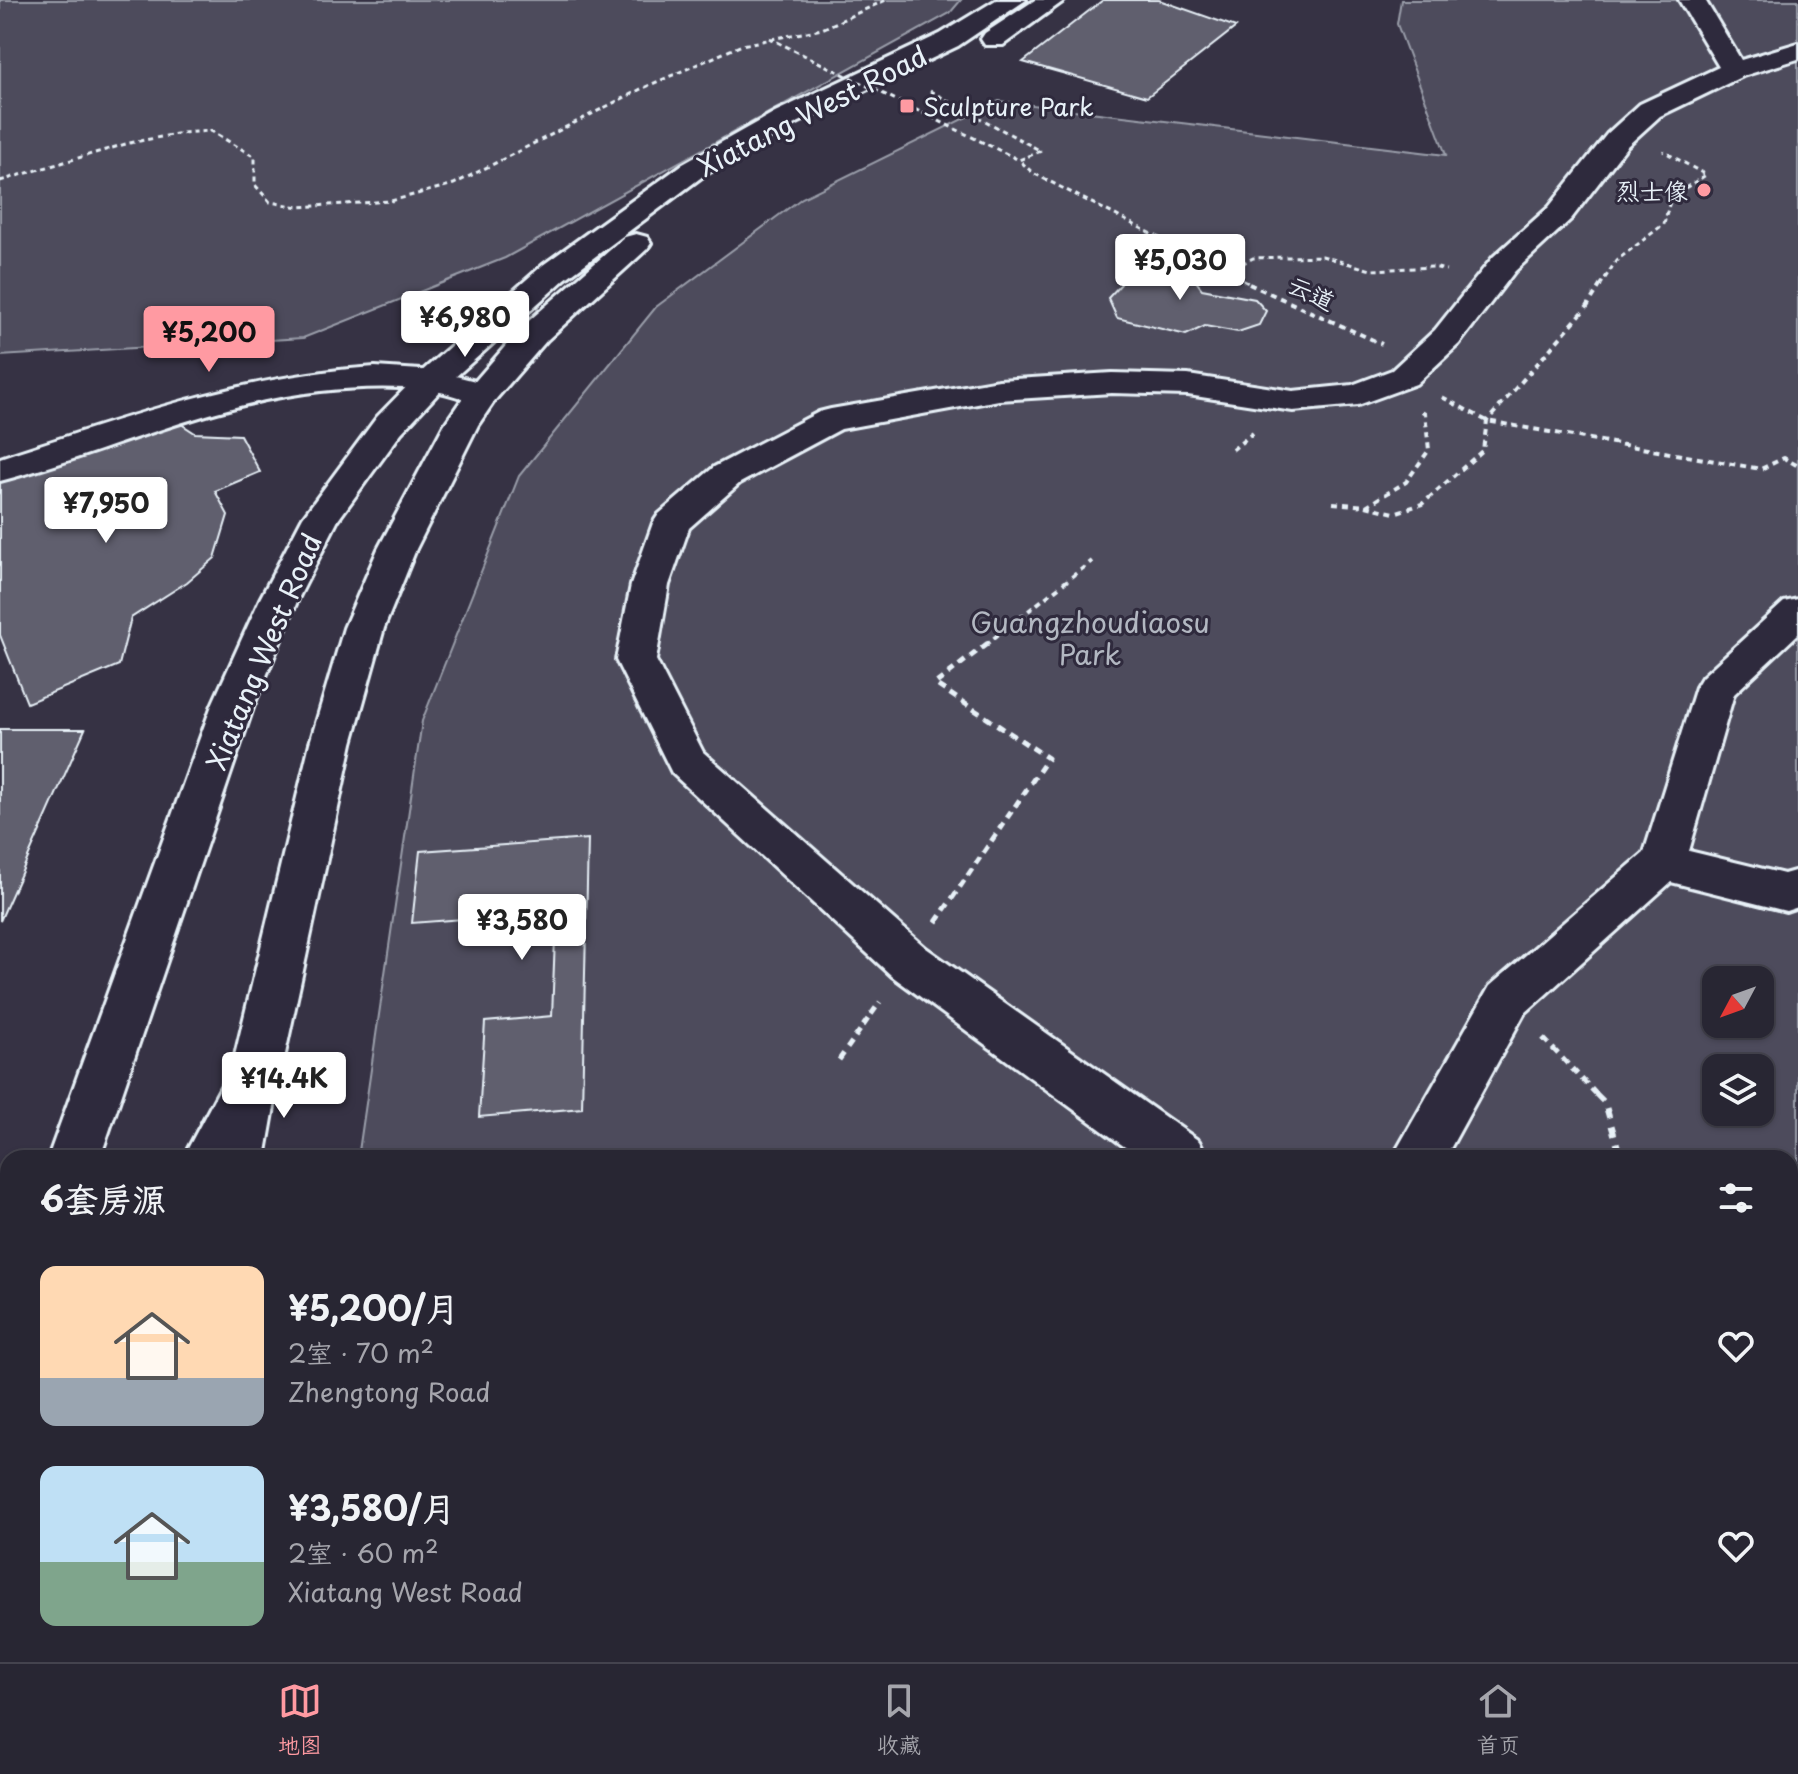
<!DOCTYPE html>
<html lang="zh">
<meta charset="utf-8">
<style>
body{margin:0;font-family:"Playpen Sans","LXGW WenKai TC",sans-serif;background:#302e3b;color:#f1f3f6;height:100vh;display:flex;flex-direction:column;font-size:30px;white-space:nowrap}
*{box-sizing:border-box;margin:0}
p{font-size:26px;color:#a5a5ac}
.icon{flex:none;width:44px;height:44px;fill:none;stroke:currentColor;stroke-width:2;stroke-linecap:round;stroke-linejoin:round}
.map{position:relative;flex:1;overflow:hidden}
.drawer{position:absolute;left:0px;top:1150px;width:1798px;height:512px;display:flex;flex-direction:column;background:#282633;border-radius:24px 24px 0 0;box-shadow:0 2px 6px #0004,0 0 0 2px #44434e}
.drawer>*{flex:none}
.needle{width:52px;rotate:229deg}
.buttons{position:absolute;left:1702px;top:966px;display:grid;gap:16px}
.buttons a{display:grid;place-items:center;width:72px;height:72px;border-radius:16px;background:#282633;box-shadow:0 2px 6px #0004,0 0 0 2px #44434e;font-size:40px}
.price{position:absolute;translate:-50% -68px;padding:0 18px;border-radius:8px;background:#fff;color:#222;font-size:26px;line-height:52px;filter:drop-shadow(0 2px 4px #0008)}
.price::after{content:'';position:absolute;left:50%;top:48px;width:24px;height:18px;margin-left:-12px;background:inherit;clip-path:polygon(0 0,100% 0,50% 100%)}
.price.active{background:#ff9aa2;color:#111}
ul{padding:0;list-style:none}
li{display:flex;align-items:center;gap:24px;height:200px;padding:0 40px}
li span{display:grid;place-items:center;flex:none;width:224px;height:160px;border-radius:16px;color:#555}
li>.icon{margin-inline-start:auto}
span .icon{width:96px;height:96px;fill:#fffc;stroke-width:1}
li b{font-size:34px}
h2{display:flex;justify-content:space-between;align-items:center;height:96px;padding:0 40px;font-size:34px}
.tab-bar{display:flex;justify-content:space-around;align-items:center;height:112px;border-top:2px solid #44434e;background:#282633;font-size:22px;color:#a5a5ac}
.tab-bar a{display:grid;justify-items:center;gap:4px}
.tab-bar .active{color:#ff9aa2}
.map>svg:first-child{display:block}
.green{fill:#4d4b5c;stroke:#9a9eaa;stroke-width:2;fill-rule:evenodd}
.water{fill:#70717f;stroke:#a0a4af;stroke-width:2}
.building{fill:#605e6e;stroke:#e8f1f8;stroke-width:2}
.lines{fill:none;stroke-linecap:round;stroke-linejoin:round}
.lane-casing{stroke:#e8f1f8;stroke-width:6}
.street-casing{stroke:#e8f1f8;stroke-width:6}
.secondary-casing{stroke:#e8f1f8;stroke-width:6}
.highway-casing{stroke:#e8f1f8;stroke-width:6}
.path-far3{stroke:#e8f1f8;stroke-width:3;stroke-dasharray:5 4;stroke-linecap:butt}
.path-far2{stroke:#e8f1f8;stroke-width:4;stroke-dasharray:6 5;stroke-linecap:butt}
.path-far1{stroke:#e8f1f8;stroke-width:5;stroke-dasharray:8 6;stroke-linecap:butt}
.path{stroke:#e8f1f8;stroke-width:6;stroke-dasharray:10 8;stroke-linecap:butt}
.lane{fill:#2f2a3d;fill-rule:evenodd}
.street{fill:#2f2a3d;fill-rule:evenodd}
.secondary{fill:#2f2a3d;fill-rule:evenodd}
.highway{fill:#2f2a3d;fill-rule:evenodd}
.path-bridge{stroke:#e8f1f8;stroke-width:3;stroke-dasharray:5 4;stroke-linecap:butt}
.poi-dot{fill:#ff9aa2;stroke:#2f2a3d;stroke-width:3}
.labels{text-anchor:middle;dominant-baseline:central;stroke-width:6;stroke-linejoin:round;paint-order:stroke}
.far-poi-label{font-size:24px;fill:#e8f1f8;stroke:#2f2a3d;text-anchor:start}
.far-street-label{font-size:24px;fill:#e8f1f8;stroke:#2f2a3d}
.street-label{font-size:28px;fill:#e8f1f8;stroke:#2f2a3d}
.park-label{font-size:28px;fill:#b2b7c1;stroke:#2f2a3d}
</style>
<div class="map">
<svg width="1798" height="1662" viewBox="0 0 1798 1662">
<rect width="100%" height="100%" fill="#363244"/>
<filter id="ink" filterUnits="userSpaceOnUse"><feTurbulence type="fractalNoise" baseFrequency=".0125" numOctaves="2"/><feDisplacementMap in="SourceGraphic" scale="16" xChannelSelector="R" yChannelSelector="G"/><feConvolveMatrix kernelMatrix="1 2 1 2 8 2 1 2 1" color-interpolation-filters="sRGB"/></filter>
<g filter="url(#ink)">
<path class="green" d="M0,0h961l-11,13 -445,245 -202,80 -303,18z
M1401,0h397v1662h-1551l2,-8h1541v-496h-1432l64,-437 97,-245 137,-169 146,-109 197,-97 447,54 -49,-131zM1716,980h44v44h-44zM1716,1068h44v44h-44z"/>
<path class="water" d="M816,1654h83l-5,8h-77z"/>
<path class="building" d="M1103,0h56l77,27 -89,70 -124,-35z
M1169,262l19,9 14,18 53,10 11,12 -7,14 -21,7 -33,-6 -19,9 -69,-17 -9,-20 13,-14 3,-13 16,-8z
M175,420l20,13 45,2 20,37 -45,19 13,24 -13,43 -28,24 -56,36 -12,47 -92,38 -27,-68v-159z
M0,729h85l-85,192z
M588,839l-6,269 -103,9 6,-95 67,-6 4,-104 -144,11 8,-72z"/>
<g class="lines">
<defs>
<path id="lane" d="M8,1222v32l-8,3v-32z
M335,1654h40l-1,8h-40z"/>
<path id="street" d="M1679,0h26l36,60 57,-17v16l-55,17 -83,40 -33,30 -56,73 -56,52 -56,73 -43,40 -58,21 -65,6 -105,-16 -76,-2 -113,7 -158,29 -101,54 -51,45 -20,57 -13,75 47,92 223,196 273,193 8,17h-67l-248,-182 -220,-203 -56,-113 15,-75 22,-62 6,-9 55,-47 105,-55 12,-3 168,-29 113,-7 76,2 105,16 59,-6 40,-15 43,-40 58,-73 56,-50 58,-73 33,-30 79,-37z
M1798,599v35l-64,60 -45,157 95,23 14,-4v37l-12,4 -115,-29 -147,132 -79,144h-53l98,-172 154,-133 52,-166 6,-10 82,-75z
M1525,1654h62l2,8h-62z"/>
<path id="secondary" d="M375,367l61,4 59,15 5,7 -5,7c-22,6 -42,-7 -65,-10 -36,-4 -73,-3 -109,1 -112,12 -213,62 -321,90v-23c124,-40 244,-83 375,-91z
M252,1068l18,6 7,16 -12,68h-52l14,-68 7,-16z
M8,1292v69l-8,3v-69z
M92,1654h62l-2,8h-62z"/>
<path id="highway" d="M996,0h30l-68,46 -163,78 -92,52 -138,103 -121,108 -43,46 -63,87 -40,79 -44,106 -154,453h-52l164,-453 48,-106 43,-82 74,-100 43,-44 123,-108 140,-101 92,-52 165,-78z
M1035,0h30l-62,45h-18l-4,-6 4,-6z
M636,234l11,3 4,6 -4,6 -100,91 -52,60 -17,25 -62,124 -32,79 -32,115 -70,325 -46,90h-53l50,-94 77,-321 34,-115 34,-79 66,-124 27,-39 52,-60 102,-89z
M8,1456v92l-8,3v-92z
M8,1643v11h58l-3,8h-62z"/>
</defs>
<use href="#lane" class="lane-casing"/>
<use href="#street" class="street-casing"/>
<use href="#secondary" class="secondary-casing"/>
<use href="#highway" class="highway-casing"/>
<path class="path-far3" d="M930,91l111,60
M1041,151l-22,9 14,13 221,113
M0,181l129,-38 53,-10 29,-2 44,26v28l15,17 29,5 92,-6 63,-17 189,-96 99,-43 80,-16 64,-29
M1226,272l27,-14 69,-2 49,14 62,-3 13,3
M1600,286l16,-25 48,-37 7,-27 35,-22 -43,-24"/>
<path class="path-far2" d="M1249,284l133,60
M1442,397l45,24 274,48 23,-11 14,8
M1232,450l21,-17
M1333,503l33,3 40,-24 23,-32 -4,-37 -5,-3
M1366,506l28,7 28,-9 61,-54 4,-29 100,-114 14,-23
M985,645l107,-84"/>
<path class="path-far1" d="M936,922l112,-164 -113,-74 53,-41
M1543,1038l55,58
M839,1060l41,-58"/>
<path class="path" d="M1596,1094l9,9 16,55
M1790,1361l8,2"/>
<use href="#lane" class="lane"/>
<use href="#street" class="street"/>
<use href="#secondary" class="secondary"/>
<use href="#highway" class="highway"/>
<path class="path-bridge" d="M769,38l250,122"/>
</g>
</g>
<g class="poi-dot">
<rect x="899" y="98" width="16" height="16" rx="4"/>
<circle cx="1704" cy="190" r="8"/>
</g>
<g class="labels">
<g class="far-poi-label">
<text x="923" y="106">Sculpture Park</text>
<text x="1688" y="190" text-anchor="end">烈士像</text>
</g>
<g class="far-street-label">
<text transform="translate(1312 292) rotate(25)">云道</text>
</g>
<g class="street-label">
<text transform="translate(812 110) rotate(-27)">Xiatang West Road</text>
<text transform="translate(263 651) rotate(-67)">Xiatang West Road</text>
</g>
<g class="park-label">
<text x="1090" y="621">Guangzhoudiaosu<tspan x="1090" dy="32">Park</tspan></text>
</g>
</g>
</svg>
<div class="buttons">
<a><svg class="needle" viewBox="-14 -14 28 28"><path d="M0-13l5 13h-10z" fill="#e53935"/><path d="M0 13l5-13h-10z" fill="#a5a5ac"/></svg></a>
<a><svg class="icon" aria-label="layers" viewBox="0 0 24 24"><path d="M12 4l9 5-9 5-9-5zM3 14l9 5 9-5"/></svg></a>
</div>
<b class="price" style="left:1180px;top:302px">¥5,030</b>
<b class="price" style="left:465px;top:359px">¥6,980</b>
<b class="price active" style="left:209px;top:374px">¥5,200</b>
<b class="price" style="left:106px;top:545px">¥7,950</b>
<b class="price" style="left:522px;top:962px">¥3,580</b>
<b class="price" style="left:284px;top:1120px">¥14.4K</b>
<section class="drawer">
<h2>6套房源<svg class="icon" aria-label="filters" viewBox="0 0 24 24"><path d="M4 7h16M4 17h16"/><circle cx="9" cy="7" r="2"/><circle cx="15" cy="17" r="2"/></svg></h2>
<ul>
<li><span style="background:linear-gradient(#ffd9b3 70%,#9aa5b1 0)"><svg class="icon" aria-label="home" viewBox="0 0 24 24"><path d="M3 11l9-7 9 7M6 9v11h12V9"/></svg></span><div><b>¥5,200/月</b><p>2室 · 70 m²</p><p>Zhengtong Road</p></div><svg class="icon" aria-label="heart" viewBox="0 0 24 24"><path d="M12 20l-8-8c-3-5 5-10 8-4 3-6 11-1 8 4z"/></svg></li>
<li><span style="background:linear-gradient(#bfe0f5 60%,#7fa58c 0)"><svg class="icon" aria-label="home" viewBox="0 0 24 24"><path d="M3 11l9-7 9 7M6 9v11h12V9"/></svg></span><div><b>¥3,580/月</b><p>2室 · 60 m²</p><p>Xiatang West Road</p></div><svg class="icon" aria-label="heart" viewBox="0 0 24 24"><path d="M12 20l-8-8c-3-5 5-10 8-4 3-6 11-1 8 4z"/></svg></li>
</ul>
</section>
</div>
<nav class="tab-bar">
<a class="active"><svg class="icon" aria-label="map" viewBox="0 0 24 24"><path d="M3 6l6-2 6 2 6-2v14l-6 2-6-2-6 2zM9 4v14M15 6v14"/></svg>地图</a>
<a><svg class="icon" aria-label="saved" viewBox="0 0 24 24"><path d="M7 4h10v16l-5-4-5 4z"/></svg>收藏</a>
<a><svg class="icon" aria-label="home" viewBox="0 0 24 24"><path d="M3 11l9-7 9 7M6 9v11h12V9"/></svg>首页</a>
</nav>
